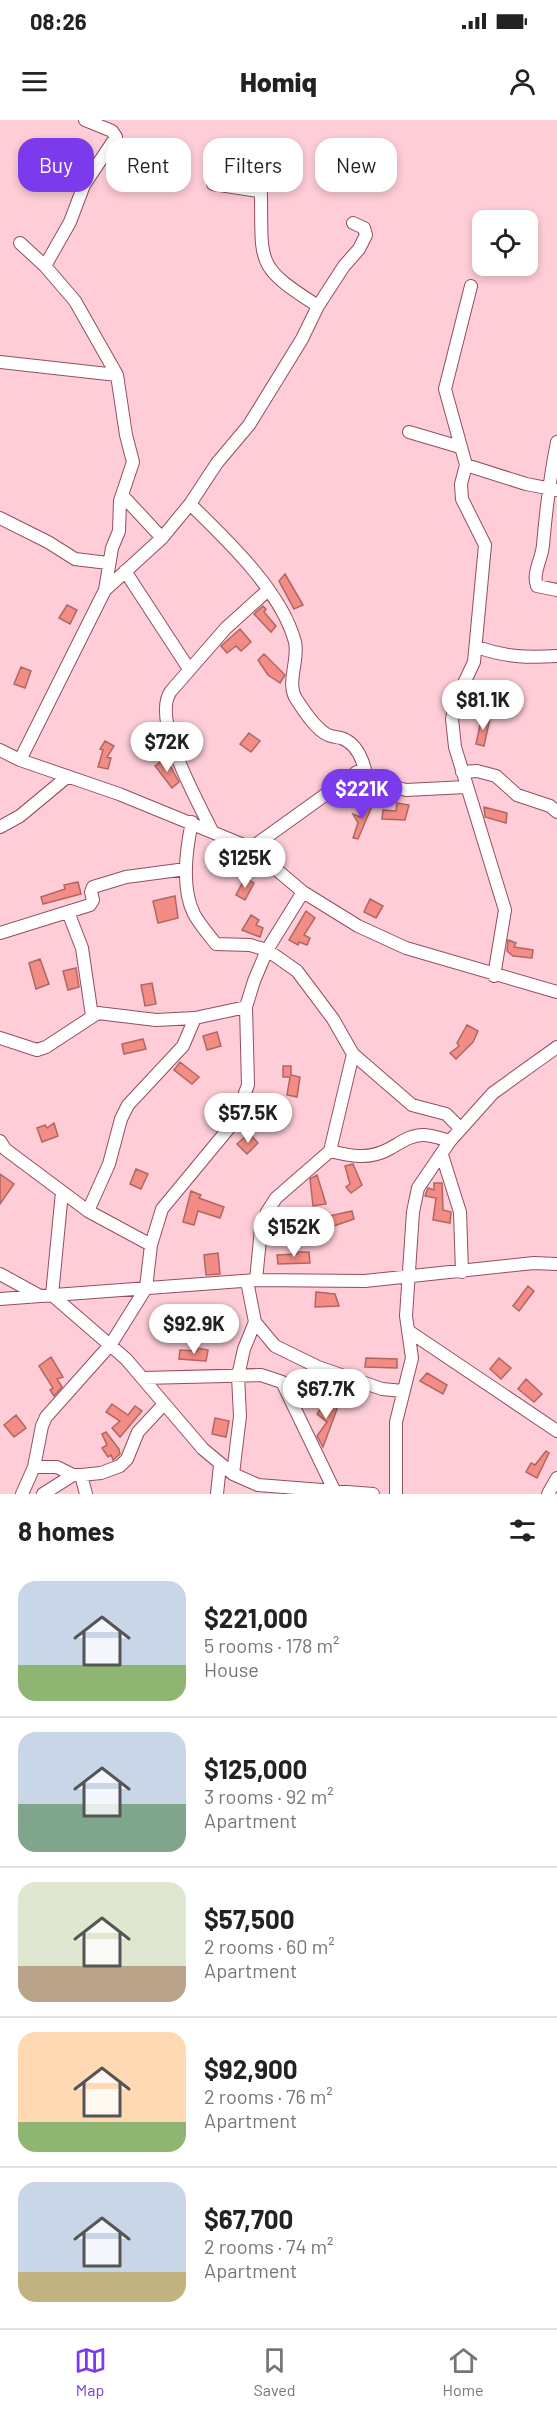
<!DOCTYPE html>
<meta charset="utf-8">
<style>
body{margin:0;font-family:Barlow,sans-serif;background:#f6f6f6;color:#222;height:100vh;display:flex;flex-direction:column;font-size:22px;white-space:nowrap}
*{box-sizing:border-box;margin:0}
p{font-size:20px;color:#767676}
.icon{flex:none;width:33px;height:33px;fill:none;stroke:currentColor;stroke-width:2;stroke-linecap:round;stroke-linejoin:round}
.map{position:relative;height:1374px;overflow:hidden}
.drawer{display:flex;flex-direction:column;background:#fff;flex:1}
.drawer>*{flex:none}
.guide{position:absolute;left:18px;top:18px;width:522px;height:54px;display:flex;gap:12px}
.controls{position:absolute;left:472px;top:90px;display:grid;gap:12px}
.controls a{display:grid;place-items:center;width:66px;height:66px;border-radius:12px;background:#fff;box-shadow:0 3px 9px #0003;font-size:30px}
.price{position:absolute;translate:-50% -51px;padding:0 14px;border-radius:21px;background:#fff;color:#222;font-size:20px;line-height:39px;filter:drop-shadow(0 2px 3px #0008)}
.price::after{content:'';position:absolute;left:50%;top:36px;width:18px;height:14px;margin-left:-9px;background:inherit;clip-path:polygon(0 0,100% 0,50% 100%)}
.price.current{background:#7c3aed;color:#fff}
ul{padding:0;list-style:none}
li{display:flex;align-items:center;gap:18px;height:150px;padding:0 18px}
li+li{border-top:2px solid #e0e0e0}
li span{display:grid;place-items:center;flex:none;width:168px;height:120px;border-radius:18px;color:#555}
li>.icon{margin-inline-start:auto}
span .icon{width:72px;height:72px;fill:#fffc;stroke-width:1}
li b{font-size:26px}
h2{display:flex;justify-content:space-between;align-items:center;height:72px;padding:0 18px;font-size:26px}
.tag{padding:0 21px;border-radius:18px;background:#fff;box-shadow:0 3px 9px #0003;font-size:21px;line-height:54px}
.tag.current{background:#7c3aed;color:#fff}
.status{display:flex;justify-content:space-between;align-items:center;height:42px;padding:0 30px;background:#fff;direction:ltr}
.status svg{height:16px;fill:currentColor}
header{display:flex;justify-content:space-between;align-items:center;height:78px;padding:0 18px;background:#fff;font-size:27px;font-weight:800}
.dock{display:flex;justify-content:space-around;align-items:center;height:84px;border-top:2px solid #e0e0e0;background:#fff;font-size:16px;color:#767676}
.dock a{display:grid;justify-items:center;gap:3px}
.dock .current{color:#7c3aed}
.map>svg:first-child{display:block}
.building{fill:#f28c84;stroke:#af6761;stroke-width:1.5}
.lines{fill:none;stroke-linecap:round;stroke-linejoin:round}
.street-casing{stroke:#924e5f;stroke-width:14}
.street{stroke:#fff;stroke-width:12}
</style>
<div class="status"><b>08:26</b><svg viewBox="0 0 49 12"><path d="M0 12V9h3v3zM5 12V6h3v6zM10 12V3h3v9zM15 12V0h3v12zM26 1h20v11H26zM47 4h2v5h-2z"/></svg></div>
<header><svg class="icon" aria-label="menu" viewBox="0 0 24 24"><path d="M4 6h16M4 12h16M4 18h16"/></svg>Homiq<svg class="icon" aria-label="person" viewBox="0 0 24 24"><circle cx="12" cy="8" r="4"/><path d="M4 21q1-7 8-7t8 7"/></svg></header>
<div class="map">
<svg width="557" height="1374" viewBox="0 0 557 1374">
<rect width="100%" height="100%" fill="#fecdd7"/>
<path class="building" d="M285,454l18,31 -9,4 -15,-28z
M67,485l10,5 -7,14 -11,-6z
M263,486l3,3 -2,3 12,14 -5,6 -17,-18z
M240,509l11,13 -10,9 -5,-5 -9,7 -6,-7z
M264,534l21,21 -5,8 -12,-8 -10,-15z
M21,547l10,4 -6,17 -11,-4z
M482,596l8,2 -6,28 -8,-2z
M249,613l11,8 -9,11 -11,-8z
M105,621l9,5 -7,11 4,1 -3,11 -10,-2 5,-17 -3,-1z
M166,638l13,24 -7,6 -17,-22z
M397,683l12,2 -4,15 -23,-1 1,-9 13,1z
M364,684l8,2 -14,33 -5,-1 5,-15 -5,-9 7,3z
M484,687l23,6 -1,10 -21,-6z
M245,758l9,5 -9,17 -9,-5z
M78,762l3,12 -38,10 -2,-7 24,-8 -1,-4z
M175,776l3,22 -20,5 -5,-22z
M370,779l13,7 -7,12 -12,-6z
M306,791l9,7 -11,17 6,3 -3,7 -8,-3 -1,3 -9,-5z
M251,795l8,5 -3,5 7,3 -3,9 -18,-7z
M508,820l8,3 -2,4 19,3 -1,8 -19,-2 -6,-5z
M40,839l9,25 -13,5 -7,-26z
M76,848l3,19 -11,3 -5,-19z
M152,863l4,21 -11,2 -4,-21z
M467,905l11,6 -5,11 -17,17 -6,-6 9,-7 -2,-3z
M217,912l4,14 -14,4 -4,-14z
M143,919l3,10 -22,5 -2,-10z
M180,942l19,15 -7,7 -18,-14z
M283,946h8v9l9,2 -3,20 -10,-2 3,-18h-7z
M54,1003l4,13 -16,6 -5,-14 8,-3 2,3z
M249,1013l9,10 -11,11 -10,-10z
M353,1044l9,21 -11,8 -5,-6 4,-3 -5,-18z
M136,1049l12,5 -7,15 -11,-5z
M0,1054l14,10 -14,20z
M317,1055l9,29 -13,2 -3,-27z
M434,1063h8l1,27 8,2 -1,11 -17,-3 3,-22 -11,-2 3,-8 6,2z
M191,1071l10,4 -2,3 25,9 -4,11 -22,-7 -4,14 -11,-3z
M352,1091l2,8 -23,8 -2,-11z
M297,1132h12l1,11 -32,1 -1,-9 20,-1z
M218,1133l2,21 -14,1 -2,-20z
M528,1166l6,5 -15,20 -6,-5z
M316,1172l19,2 4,12 -24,1z
M197,1228l11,2 -2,11 -27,-2 1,-9 17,1z
M51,1237l12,20 -6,2 5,8 -8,9 -4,-6 3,-2 -14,-22z
M366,1238l31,1v9l-32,-1z
M499,1238l12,10 -10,11 -11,-10z
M427,1253l20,12 -4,9 -23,-13z
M526,1259l16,15 -8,8 -16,-13z
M327,1280l10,9 -14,38 -6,-11 10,-14 -10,-8z
M112,1284l16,11 7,-9 7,5 -22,26 -8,-9 8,-7 -14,-9z
M16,1295l10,13 -12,9 -10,-12z
M215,1298l14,3 -3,16 -14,-3z
M106,1312l13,17 1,5 -7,6 -2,-5 -3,2 -6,-9 5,-3 -5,-11z
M546,1331l3,2 -12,25 -11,-6 5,-9 4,2z"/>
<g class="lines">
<defs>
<path id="street" d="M45,146l25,-44 14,-37 32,-48 -4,-6 -27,-11
M471,166l-26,103 21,76 -5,19 1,15 23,46 -11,117 -18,38 -4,19 3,28 50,163 -11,66
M318,186l26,-40 15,-17 7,-14 -2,-7 -11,-5
M0,242l117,13
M409,312l51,15
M557,322c-7,35 -11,68 -14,103 -1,14 -11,28 -6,41l20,4
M466,345l60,19 31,6
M122,375l40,43
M190,384c37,36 92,88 105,138 4,17 -8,40 0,55 7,11 20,32 33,38 4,2 9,2 13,3 16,5 22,22 25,36
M0,398l48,24 27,17 33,4
M125,451l64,98
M105,470l57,-52 28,-34 27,-41 32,-38 53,-86 16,-33c-63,-40 -56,-42 -57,-112l-3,-3 -45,-7
M477,527c28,10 51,11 80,9
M0,630l20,10 99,34 132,54 52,44 55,34 48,22 151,44
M20,640l85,-170 7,-42 7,-17 1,-30 13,-39 -7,-27 -9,-60 -42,-74 -30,-35 -25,-23
M462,652l15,-1 19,5 21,19 33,11 7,6
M192,702c-6,28 -11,66 2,92 6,11 15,21 22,30l34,1 17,5 30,21 36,48 20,35 59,51 34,9 15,15
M0,707l20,-11 47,-39
M212,711c-13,-28 -62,-112 -41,-140l55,-63 41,-37
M251,728l106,-76 26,12 23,6 60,-3
M68,792l14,36 10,68
M0,813l90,-28 3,-5 -2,-8 2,-5 33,-10 60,-8
M0,918l37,12 9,-3 52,-34 58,7 39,-2 51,-11
M0,1021l5,8 83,62 63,34
M330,1031c20,5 39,9 59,-2 11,-6 21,-14 34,-14 9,0 19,4 27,6
M442,1035l18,57 2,60
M62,1072l-10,103 74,64 77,90 30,25 25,11 115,9
M88,1091l21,-47 12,-45 7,-14 55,-59 12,-28
M0,1154l40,22
M256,1160l5,-51 6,-17 9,-14 54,-47 23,-97
M247,1161l8,41 20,24 43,21 64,22 21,2
M0,1179l256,-19 109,1 169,-18 23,1
M410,1212l147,99
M143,1258l118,-3 21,7 52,108
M34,1347h23l16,8h8l20,-2 19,-7 7,-7 11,-27 26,-28
M233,1354l7,-58 -2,-40 6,-27 11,-27
M81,1355l5,19
M22,1374l12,-27 8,-41 4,-9 65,-73 35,-56 5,-43 11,-36 72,-87 14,-37 -2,-78 8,-26 13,-31 36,-58
M43,1374l30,-19
M217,1374l3,-29
M396,1374v-72l16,-64 -6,-42 7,-104 5,-24 32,-47 43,-48 64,-46
M548,1374l9,-16"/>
</defs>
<use href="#street" class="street-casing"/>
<use href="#street" class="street"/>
</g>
</svg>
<div class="controls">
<a><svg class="icon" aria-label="locate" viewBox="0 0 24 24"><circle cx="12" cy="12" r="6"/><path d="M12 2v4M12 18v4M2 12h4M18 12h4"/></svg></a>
</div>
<b class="price" style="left:483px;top:611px">$81.1K</b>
<b class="price" style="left:167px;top:653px">$72K</b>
<b class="price current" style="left:362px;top:700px">$221K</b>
<b class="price" style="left:245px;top:769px">$125K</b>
<b class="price" style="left:248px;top:1024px">$57.5K</b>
<b class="price" style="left:294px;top:1138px">$152K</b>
<b class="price" style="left:194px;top:1235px">$92.9K</b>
<b class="price" style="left:326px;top:1300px">$67.7K</b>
<div class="guide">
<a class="tag current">Buy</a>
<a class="tag">Rent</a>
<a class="tag">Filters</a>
<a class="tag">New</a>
</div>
</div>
<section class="drawer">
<h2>8 homes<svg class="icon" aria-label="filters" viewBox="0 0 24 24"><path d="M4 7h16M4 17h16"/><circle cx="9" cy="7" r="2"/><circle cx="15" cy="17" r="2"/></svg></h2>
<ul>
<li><span style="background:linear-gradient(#c9d6e8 70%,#8fb573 0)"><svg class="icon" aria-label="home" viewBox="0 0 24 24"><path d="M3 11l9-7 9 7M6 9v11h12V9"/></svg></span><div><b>$221,000</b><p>5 rooms · 178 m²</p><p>House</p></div></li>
<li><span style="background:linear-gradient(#c9d6e8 60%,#7fa58c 0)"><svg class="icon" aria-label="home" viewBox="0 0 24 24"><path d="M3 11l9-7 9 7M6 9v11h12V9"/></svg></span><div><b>$125,000</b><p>3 rooms · 92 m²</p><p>Apartment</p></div></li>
<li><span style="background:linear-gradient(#dfe7d0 70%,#b9a48a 0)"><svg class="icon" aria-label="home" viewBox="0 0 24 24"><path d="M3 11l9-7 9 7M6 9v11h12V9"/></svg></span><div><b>$57,500</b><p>2 rooms · 60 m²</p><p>Apartment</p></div></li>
<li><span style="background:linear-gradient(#ffd9b3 75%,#8fb573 0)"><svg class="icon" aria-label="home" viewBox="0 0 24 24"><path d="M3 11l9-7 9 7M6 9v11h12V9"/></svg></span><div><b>$92,900</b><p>2 rooms · 76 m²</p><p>Apartment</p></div></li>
<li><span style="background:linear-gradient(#c9d6e8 75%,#c2b280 0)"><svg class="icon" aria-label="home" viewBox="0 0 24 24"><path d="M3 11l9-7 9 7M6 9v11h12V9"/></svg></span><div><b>$67,700</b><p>2 rooms · 74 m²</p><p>Apartment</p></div></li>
</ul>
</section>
<nav class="dock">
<a class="current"><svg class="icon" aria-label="map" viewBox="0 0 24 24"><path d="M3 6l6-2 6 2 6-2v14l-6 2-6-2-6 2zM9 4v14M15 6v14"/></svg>Map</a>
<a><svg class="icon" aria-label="saved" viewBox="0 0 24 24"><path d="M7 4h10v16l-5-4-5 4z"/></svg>Saved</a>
<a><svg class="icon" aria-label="home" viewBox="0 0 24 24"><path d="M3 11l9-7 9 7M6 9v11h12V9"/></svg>Home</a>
</nav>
